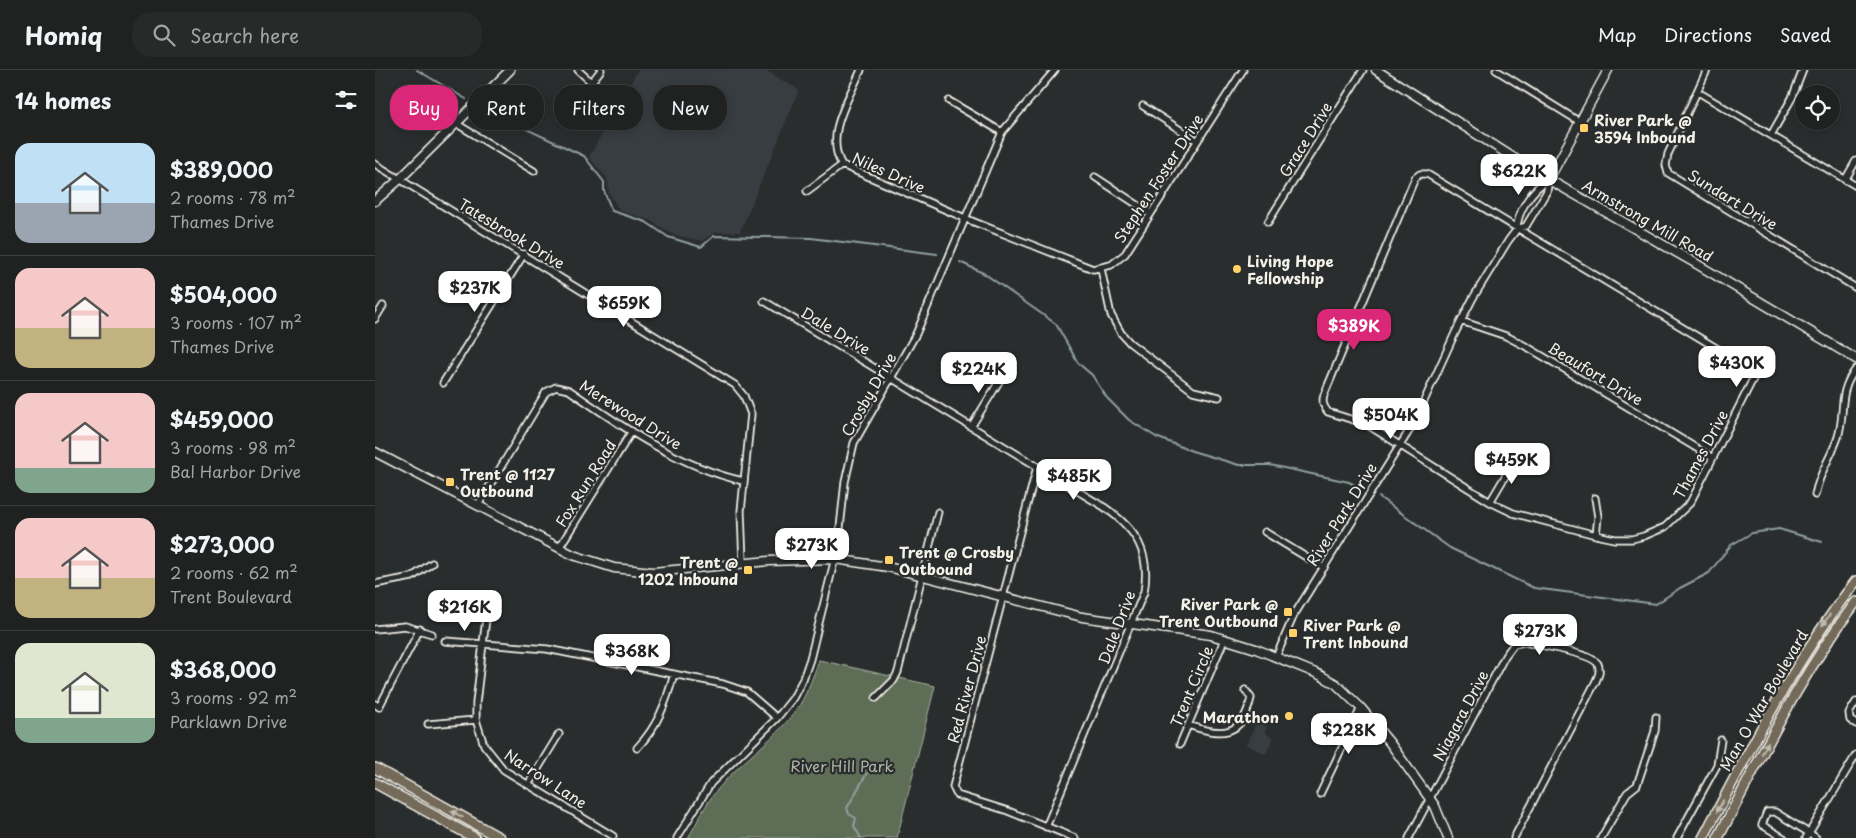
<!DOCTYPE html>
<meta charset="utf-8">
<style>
body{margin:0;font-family:"Playpen Sans",sans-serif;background:#282a2a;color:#f1f3f6;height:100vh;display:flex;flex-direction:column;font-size:19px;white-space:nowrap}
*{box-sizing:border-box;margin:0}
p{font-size:16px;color:#a2a4a5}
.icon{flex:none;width:28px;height:28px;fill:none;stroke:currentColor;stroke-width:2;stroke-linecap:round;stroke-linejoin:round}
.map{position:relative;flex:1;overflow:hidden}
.sheet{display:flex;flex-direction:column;background:#202222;width:375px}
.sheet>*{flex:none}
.guide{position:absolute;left:15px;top:15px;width:475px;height:45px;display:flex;gap:10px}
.fabs{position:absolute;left:1420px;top:15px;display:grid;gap:10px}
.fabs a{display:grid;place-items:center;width:45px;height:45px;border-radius:50%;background:#202222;box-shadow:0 2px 12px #0003,0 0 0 1px #3d3f40;font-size:25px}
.price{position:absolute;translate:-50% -42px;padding:0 11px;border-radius:10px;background:#fff;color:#222;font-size:16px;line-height:32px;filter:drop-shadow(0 1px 2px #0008)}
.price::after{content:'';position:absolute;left:50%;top:30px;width:15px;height:11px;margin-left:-8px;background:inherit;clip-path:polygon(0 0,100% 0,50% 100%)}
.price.selected{background:#db2777;color:#fff}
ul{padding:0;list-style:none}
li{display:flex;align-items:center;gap:15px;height:125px;padding:0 15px}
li+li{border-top:1px solid #3d3f40}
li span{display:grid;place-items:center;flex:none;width:140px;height:100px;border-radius:15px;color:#555}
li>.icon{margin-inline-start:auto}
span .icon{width:60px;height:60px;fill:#fffc;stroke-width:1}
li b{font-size:21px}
h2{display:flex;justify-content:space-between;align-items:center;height:60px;padding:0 15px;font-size:21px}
.pill{padding:0 18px;border-radius:20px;background:#202222;box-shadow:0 2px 12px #0003,0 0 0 1px #3d3f40;font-size:18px;line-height:45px}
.pill.selected{background:#db2777;color:#fff}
header{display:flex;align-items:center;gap:30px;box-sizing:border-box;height:70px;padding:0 25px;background:#202222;border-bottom:1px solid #3d3f40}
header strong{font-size:24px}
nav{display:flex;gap:28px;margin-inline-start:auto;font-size:18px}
.search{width:350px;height:45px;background:#282a2a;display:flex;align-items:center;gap:12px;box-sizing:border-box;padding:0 18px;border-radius:20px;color:#a2a4a5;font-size:19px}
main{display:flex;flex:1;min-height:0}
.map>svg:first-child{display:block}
.built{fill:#383d43}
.green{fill:#5d6d56;stroke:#a8af9f}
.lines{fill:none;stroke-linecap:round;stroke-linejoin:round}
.stream{stroke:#90a0a0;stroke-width:2}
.street-casing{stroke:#f4f1e8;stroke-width:9}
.secondary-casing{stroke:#f4f1e8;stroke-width:11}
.primary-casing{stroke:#f4f1e8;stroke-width:12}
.street{stroke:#2a2d2e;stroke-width:5.5}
.secondary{stroke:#2a2d2e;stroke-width:8}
.primary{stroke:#736b5a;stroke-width:9}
.oneway{fill:#c0bbaf}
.poi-dot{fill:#ffd166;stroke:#2a2d2e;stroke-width:2}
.labels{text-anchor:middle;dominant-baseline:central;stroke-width:4.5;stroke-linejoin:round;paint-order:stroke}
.poi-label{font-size:15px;font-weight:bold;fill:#f4f1e8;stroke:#2a2d2e;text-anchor:start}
.street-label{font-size:15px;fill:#f4f1e8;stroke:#2a2d2e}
.park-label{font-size:15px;fill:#b0b6a6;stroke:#2a2d2e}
</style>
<header>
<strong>Homiq</strong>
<div class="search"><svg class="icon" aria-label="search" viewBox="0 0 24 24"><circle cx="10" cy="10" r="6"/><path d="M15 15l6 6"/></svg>Search here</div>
<nav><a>Map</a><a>Directions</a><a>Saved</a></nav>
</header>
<main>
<section class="sheet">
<h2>14 homes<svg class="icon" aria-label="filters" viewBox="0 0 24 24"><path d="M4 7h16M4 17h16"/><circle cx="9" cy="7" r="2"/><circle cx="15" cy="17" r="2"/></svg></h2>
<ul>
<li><span style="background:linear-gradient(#bfe0f5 60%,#9aa5b1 0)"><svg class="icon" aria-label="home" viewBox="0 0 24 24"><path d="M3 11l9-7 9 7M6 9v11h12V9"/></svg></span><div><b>$389,000</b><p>2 rooms · 78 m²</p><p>Thames Drive</p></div></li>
<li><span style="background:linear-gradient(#f6c9c9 60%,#c2b280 0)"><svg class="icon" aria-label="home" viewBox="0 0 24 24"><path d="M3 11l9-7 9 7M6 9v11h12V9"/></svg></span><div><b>$504,000</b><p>3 rooms · 107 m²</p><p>Thames Drive</p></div></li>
<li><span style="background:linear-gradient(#f6c9c9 75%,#7fa58c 0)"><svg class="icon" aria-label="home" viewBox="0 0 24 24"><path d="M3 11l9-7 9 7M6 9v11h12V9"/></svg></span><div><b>$459,000</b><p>3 rooms · 98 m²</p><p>Bal Harbor Drive</p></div></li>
<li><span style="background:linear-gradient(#f6c9c9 60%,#c2b280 0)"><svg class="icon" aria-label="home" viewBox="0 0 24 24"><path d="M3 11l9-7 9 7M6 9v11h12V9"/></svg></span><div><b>$273,000</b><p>2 rooms · 62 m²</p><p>Trent Boulevard</p></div></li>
<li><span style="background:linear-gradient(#dfe7d0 75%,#7fa58c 0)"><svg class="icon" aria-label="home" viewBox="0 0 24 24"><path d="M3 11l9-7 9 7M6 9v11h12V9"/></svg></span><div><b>$368,000</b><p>3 rooms · 92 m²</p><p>Parklawn Drive</p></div></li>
</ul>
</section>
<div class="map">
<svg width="1481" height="768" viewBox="0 0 1481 768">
<rect width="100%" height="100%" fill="#2a2d2e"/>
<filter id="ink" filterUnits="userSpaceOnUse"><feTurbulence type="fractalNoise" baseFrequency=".02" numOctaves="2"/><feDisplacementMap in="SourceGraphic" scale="10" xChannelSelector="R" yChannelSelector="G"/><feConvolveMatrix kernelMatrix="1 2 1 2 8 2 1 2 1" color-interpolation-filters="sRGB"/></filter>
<g filter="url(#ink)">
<path class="built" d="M263,0h127l34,20 -59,142h-24l-15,9 -29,-7 -22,-14 -30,-9 -11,-18 -2,-15 -18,-21z
M882,652l10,4 -2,6 8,7 -7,15 -20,-9z"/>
<path class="green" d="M444,590l116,26 -38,152h-209c10,-17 17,-34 30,-49 24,-30 59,-50 81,-83 9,-15 14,-29 20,-46z"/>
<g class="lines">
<path class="stream" d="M42,0l49,29
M111,40l98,46 20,26v9l8,20 34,11 22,15 33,10 13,-11 97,2 126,16
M585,192l25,12 71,50 22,39 14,12 15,23 22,22 27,17 36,14 47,14h31l79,17 13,7
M1004,427l71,51 84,40 122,16 24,-16 29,-15 22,-28 21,-12 27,-4 43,13
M486,768l-7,-12 2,-8 -7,-4 -2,-6 20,-35"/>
<defs>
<path id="street" d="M203,0l13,12
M486,0c-12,29 -37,65 -19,95l132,57 119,47 18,-4 14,-11 118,-184
M1121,0l84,52
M1332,0l-39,84 -2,11 2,8 188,115
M1323,22l158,94
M574,31l53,31
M199,34l27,-34
M768,36l53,34
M82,54l77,47
M1396,65l21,-37 11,-28
M0,94l360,221 9,11 7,18 -10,97 2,52
M1045,104h7l326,196 1,7 -64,126 -25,24 -21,9 -12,3h-17l-19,-4 -83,-22 -23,-11 -124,-78 -38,-12c-5,-6 -6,-10 -4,-17l91,-217z
M720,107l55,36
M1470,110l11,-19
M432,121l35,-26
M893,152l95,-152
M1142,159c0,-18 16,-41 32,-50
M726,199l10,46 10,18 9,10 63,48 26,6
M389,231l340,206c32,22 47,45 40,85l-98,235
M0,249l8,-13
M1086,251l45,15 23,12 184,110
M68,313l81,-129
M596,357l34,-55
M662,397l-84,320 4,8 51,16 67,27
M1440,425c5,-25 16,-37 23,-58 8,-26 -1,-44 18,-68
M1220,428l3,19 -2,18
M1115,432l26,-44
M103,435l68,-113 10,-5 13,3c53,37 111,77 174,91
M890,462l59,36
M184,478l73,-117
M0,514l37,-7 20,-14
M112,540l-11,93v17l8,25 20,25 109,66
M0,559l30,-3 27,8
M70,571l102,8 176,35 24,8 30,26
M901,587l18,-42 120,-192 41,-90 18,-35 35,-57 9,-12 9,-3 21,-35 2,-12
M501,628l18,-18 4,-8 40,-160
M1481,632l-7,11 1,7 6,4
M0,634l4,3 41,-78
M53,654l48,-4
M813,655c33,11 54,13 63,-27l-6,-8
M805,674l45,-106
M262,678c21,-22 29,-45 37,-74
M153,715l31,-51
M945,724l41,-86
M302,768l34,-55 66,-65 16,-20 10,-19 7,-20 28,-113 7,-64 9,-39 62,-109 86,-202 53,-62
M1034,768l96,-182 9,-12 10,-2c14,3 68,11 74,22 3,7 0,13 -3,19l-81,155
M1226,768l26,-45 10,-8 18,-54 1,-14
M1302,768l40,-73 4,-25
M1409,768l-22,-13 5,-13h8l34,21 -3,5
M1441,768l-7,-5 47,-78"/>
<path id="secondary" d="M1001,0l163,104 156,89 161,96
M1174,109l59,-109
M0,131l25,-22 110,-109
M0,382l198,103 41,13 39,4 116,-11 66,-2 53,8 194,50 129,18 45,14 62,25 18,10 25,24 29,35 45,63 13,32"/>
<path id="primary" d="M0,698l125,70
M0,713l100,55
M1328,768c47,-89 91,-177 153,-257
M1343,768c43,-81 82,-163 138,-236"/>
</defs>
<use href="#street" class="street-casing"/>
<use href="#secondary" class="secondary-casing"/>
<use href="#primary" class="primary-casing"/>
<use href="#street" class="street"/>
<use href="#secondary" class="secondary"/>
<use href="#primary" class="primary"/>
</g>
<defs><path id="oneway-solid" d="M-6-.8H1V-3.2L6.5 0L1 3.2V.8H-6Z" transform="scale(1.25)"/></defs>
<g class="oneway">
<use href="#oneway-solid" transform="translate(1451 550) rotate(125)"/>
<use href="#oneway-solid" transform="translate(1390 678) rotate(-62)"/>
<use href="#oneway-solid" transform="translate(1345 736) rotate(118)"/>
<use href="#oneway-solid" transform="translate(82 744) rotate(-150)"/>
</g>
</g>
<g class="poi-dot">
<rect x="1204" y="53" width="10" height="10" rx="2.5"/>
<circle cx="862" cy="199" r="5"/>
<rect x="70" y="407" width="10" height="10" rx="2.5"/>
<rect x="509" y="485" width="10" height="10" rx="2.5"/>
<rect x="368" y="495" width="10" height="10" rx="2.5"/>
<rect x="908" y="537" width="10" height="10" rx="2.5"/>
<rect x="913" y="558" width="10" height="10" rx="2.5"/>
<circle cx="914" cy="646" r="5"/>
</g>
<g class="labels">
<g class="poi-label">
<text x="1219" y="49">River Park @<tspan x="1219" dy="17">3594 Inbound</tspan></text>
<text x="872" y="190">Living Hope<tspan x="872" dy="17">Fellowship</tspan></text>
<text x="85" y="403">Trent @ 1127<tspan x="85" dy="17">Outbound</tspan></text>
<text x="524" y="481">Trent @ Crosby<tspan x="524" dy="17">Outbound</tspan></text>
<text x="363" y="491" text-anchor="end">Trent @<tspan x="363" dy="17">1202 Inbound</tspan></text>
<text x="903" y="533" text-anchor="end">River Park @<tspan x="903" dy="17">Trent Outbound</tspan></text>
<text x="928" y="554">River Park @<tspan x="928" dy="17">Trent Inbound</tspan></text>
<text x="904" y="646" text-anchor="end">Marathon</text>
</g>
<g class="street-label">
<text transform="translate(930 69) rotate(-58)">Grace Drive</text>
<text transform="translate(514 102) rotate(24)">Niles Drive</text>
<text transform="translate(783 108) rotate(-57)">Stephen Foster Drive</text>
<text transform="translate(1358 129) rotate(31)">Sundart Drive</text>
<text transform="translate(1273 150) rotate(30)">Armstrong Mill Road</text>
<text transform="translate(137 163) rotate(31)">Tatesbrook Drive</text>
<text transform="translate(461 260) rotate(31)">Dale Drive</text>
<text transform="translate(1221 303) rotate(31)">Beaufort Drive</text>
<text transform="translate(493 324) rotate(-60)">Crosby Drive</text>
<text transform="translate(256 344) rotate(32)">Merewood Drive</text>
<text transform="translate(1325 384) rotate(-62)">Thames Drive</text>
<text transform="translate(210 413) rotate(-58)">Fox Run Road</text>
<text transform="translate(966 444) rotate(-58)">River Park Drive</text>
<text transform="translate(741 557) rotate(-69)">Dale Drive</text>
<text transform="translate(816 616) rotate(-67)">Trent Circle</text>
<text transform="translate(591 619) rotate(-75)">Red River Drive</text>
<text transform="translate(1388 630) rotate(-60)">Man O War Boulevard</text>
<text transform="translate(1085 645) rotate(-62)">Niagara Drive</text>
<text transform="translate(171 708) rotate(33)">Narrow Lane</text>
</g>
<g class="park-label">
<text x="467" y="695">River Hill Park</text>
</g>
</g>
</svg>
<div class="fabs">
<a><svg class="icon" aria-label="locate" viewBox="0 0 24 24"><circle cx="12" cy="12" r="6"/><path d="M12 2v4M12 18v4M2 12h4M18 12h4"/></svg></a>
</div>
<b class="price" style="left:1144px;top:126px">$622K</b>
<b class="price" style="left:100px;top:243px">$237K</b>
<b class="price" style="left:249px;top:258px">$659K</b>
<b class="price selected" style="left:979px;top:281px">$389K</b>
<b class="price" style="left:1362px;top:318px">$430K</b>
<b class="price" style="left:604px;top:324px">$224K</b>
<b class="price" style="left:1016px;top:370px">$504K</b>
<b class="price" style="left:1137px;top:415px">$459K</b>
<b class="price" style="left:699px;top:431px">$485K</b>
<b class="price" style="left:437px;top:500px">$273K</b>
<b class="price" style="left:90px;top:562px">$216K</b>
<b class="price" style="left:1165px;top:586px">$273K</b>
<b class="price" style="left:257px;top:606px">$368K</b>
<b class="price" style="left:974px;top:685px">$228K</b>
<div class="guide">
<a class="pill selected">Buy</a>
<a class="pill">Rent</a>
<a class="pill">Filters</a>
<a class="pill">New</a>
</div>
</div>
</main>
